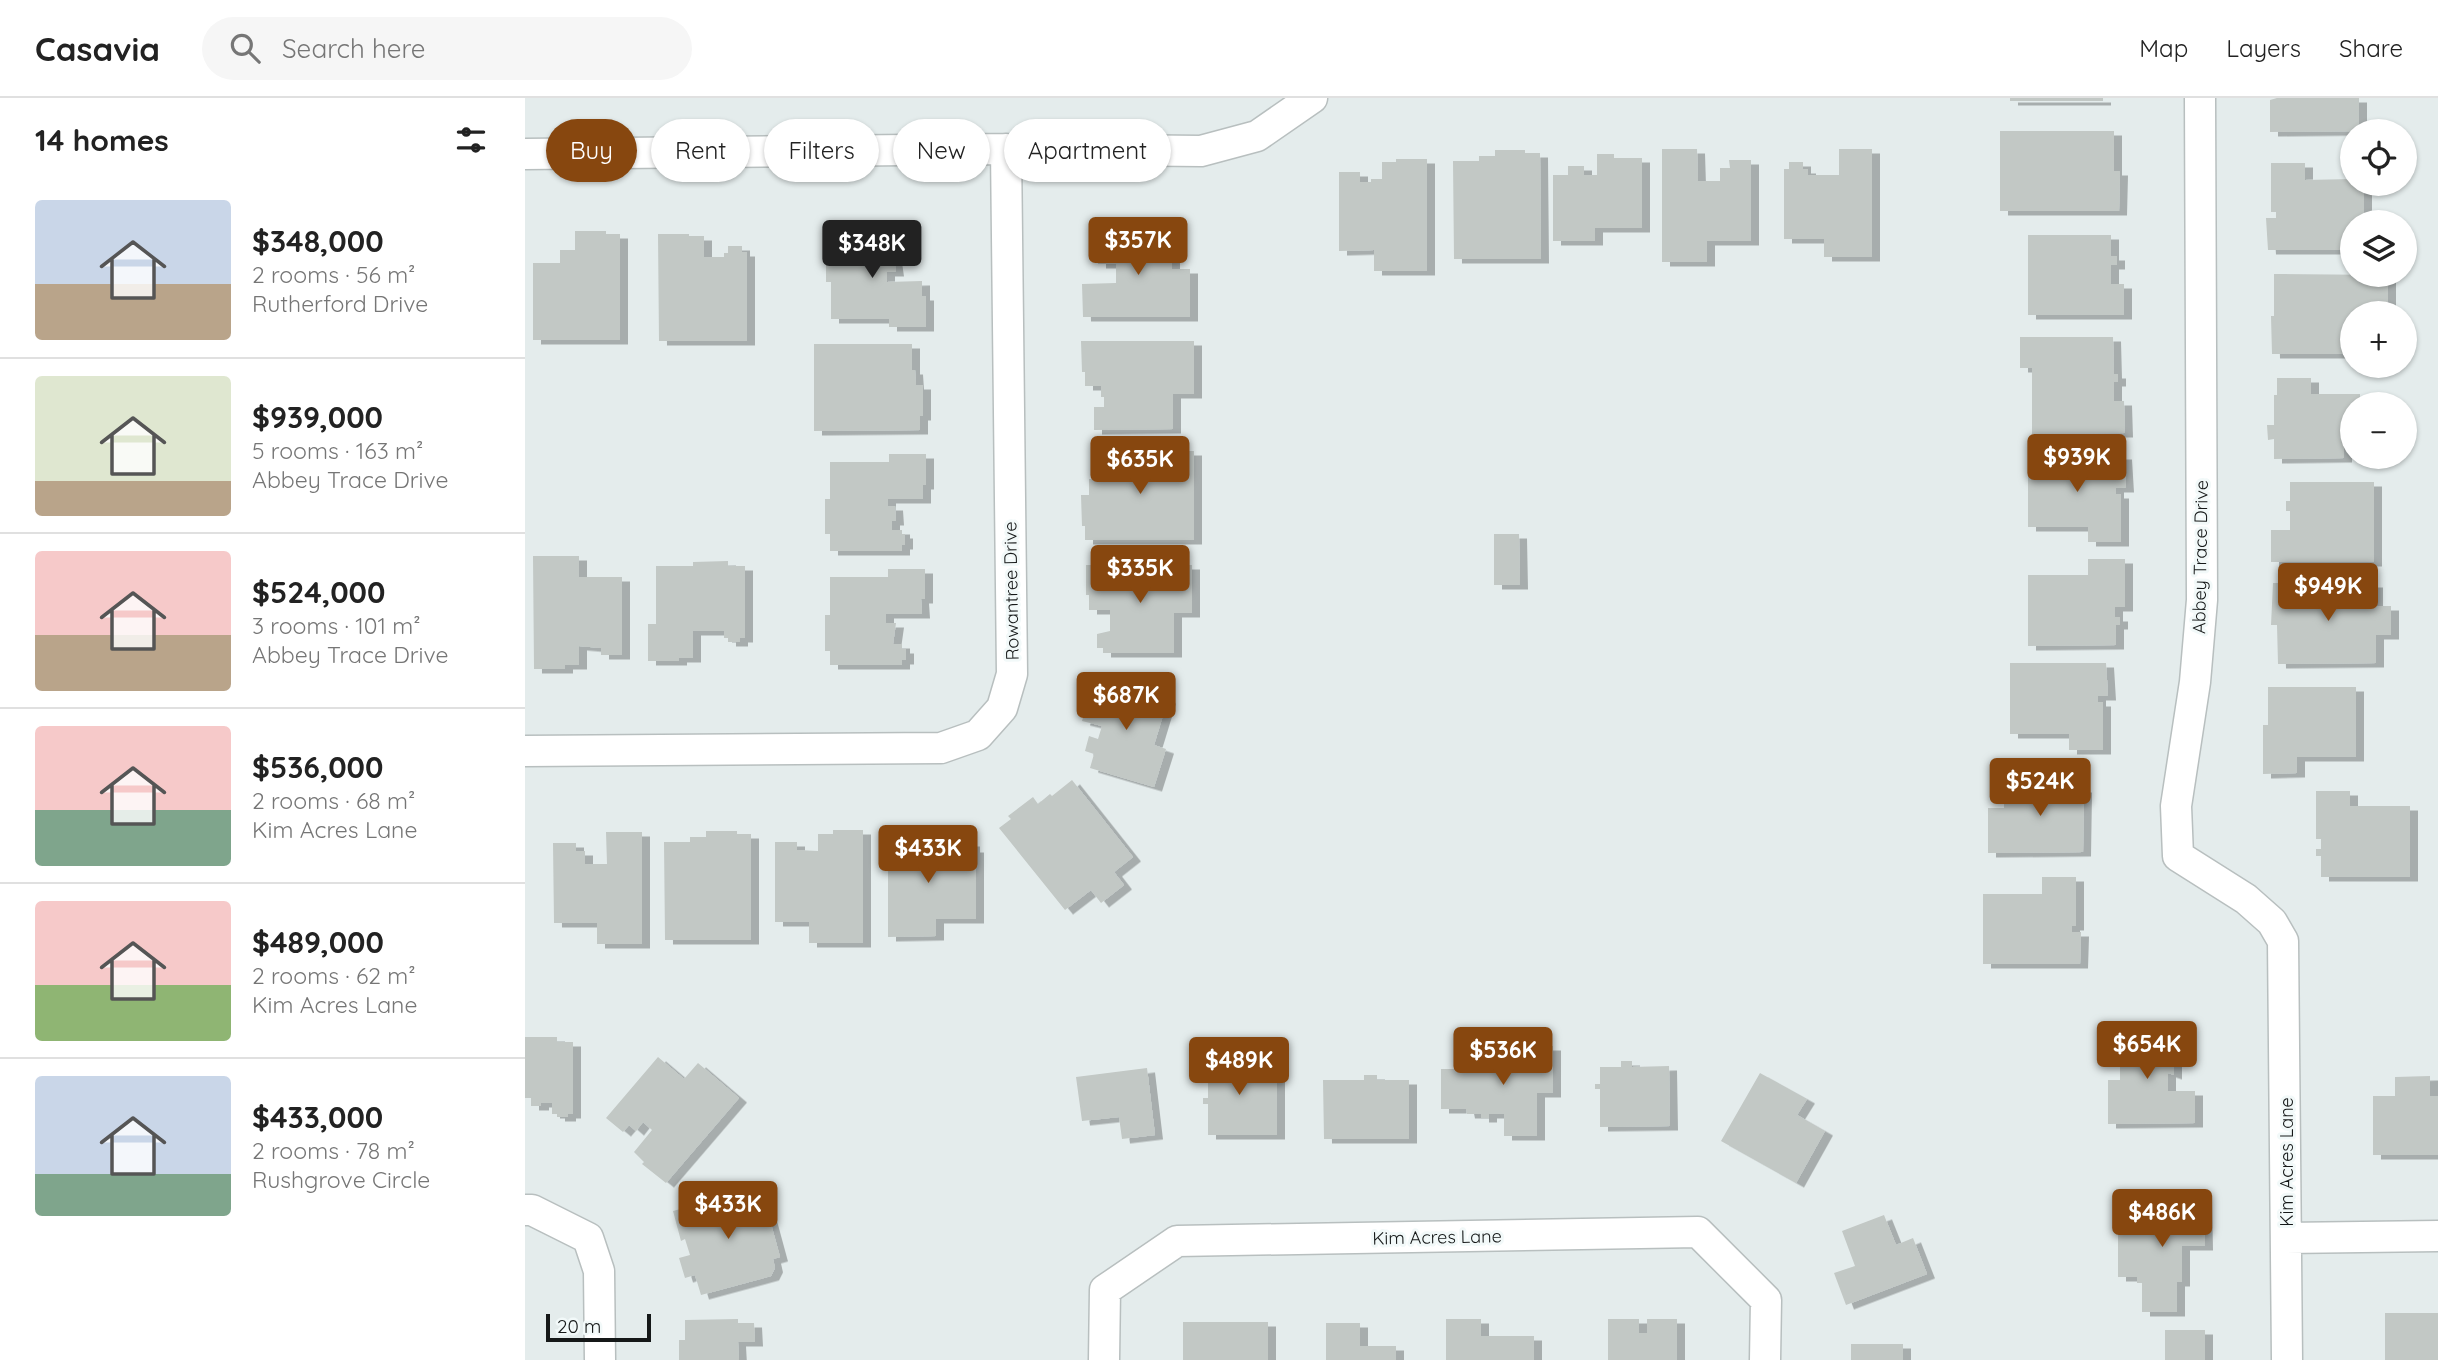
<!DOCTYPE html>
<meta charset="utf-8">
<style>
body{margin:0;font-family:Quicksand,sans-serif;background:#f6f6f6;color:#222;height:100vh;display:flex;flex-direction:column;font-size:26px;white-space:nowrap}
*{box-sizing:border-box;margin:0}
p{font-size:23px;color:#767676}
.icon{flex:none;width:38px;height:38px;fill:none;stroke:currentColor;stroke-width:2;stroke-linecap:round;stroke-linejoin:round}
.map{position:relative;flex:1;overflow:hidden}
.panel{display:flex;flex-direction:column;background:#fff;width:525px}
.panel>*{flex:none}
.guide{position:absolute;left:21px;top:21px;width:665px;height:63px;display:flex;gap:14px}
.tools{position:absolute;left:1815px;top:21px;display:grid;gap:14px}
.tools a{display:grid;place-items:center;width:77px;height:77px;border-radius:50%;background:#fff;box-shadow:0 2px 5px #0004;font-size:35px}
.scale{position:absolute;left:21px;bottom:18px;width:105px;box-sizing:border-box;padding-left:7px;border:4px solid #151818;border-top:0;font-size:19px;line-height:24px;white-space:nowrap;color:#151818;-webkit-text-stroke:5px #f2f9f9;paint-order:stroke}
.price{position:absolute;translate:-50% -60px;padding:0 16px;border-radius:7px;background:#87470f;color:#fff;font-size:23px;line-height:46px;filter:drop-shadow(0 2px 4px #0008)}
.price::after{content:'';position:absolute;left:50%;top:42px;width:21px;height:16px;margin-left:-10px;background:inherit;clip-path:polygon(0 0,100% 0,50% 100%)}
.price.on{background:#222;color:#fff}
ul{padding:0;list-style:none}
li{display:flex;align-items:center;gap:21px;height:175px;padding:0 35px}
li+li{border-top:2px solid #e0e0e0}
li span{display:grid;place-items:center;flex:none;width:196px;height:140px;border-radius:7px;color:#555}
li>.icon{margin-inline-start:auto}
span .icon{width:84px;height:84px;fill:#fffc;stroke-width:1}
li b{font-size:30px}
h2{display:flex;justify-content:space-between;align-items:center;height:84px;padding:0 35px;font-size:30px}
.chip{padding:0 24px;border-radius:32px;background:#fff;box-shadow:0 2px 5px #0004;font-size:24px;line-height:63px}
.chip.on{background:#87470f;color:#fff}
header{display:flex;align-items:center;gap:42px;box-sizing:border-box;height:98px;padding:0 35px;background:#fff;border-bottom:2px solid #e0e0e0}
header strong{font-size:33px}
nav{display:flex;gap:38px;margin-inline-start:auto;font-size:24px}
.search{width:490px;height:63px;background:#f6f6f6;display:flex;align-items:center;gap:18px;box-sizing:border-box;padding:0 24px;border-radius:38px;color:#767676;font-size:26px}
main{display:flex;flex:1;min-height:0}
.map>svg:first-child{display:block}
.building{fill:#c2c8c5;filter:url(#shadow)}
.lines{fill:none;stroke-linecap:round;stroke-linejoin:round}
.street-casing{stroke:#b8bfbf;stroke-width:33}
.street{stroke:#fff;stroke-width:30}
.labels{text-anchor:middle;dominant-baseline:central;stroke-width:6;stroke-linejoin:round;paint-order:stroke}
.street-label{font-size:18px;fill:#151818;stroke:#f2f9f9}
</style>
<header>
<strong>Casavia</strong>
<div class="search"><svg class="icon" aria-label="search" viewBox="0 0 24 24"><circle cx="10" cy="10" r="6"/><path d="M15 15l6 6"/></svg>Search here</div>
<nav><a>Map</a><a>Layers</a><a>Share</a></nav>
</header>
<main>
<section class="panel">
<h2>14 homes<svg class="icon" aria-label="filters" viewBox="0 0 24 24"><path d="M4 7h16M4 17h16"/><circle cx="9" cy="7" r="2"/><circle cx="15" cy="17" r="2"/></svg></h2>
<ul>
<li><span style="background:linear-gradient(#c9d6e8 60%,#b9a48a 0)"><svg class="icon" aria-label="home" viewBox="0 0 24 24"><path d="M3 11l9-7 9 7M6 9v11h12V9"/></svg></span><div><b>$348,000</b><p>2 rooms · 56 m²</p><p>Rutherford Drive</p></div></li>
<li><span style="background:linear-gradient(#dfe7d0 75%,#b9a48a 0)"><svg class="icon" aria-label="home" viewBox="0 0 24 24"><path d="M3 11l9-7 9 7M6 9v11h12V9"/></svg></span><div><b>$939,000</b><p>5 rooms · 163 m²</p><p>Abbey Trace Drive</p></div></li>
<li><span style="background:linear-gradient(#f6c9c9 60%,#b9a48a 0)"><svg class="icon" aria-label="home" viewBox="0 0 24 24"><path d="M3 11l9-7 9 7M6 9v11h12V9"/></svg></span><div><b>$524,000</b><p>3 rooms · 101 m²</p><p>Abbey Trace Drive</p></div></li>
<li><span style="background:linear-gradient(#f6c9c9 60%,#7fa58c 0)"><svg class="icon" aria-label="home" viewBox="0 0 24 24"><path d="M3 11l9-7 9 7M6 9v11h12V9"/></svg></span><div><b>$536,000</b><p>2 rooms · 68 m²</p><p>Kim Acres Lane</p></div></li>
<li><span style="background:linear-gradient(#f6c9c9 60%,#8fb573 0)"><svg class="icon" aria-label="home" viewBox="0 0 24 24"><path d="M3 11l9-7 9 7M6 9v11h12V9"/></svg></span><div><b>$489,000</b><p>2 rooms · 62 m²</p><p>Kim Acres Lane</p></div></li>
<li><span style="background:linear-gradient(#c9d6e8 70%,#7fa58c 0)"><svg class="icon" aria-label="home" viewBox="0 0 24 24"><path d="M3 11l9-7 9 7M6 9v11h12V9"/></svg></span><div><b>$433,000</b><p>2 rooms · 78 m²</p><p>Rushgrove Circle</p></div></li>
</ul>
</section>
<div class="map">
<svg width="1913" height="1262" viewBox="0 0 1913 1262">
<defs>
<filter id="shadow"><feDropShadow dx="8" dy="4.5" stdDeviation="0" flood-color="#0004"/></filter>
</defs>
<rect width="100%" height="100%" fill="#e4ecec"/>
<path class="building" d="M1485,0h93v3h-93z
M1752,0h82v33l-89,1v-32z
M1475,33h114v40h6l-1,40h-119z
M1137,51h35l1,32h22v-13h10l-1,-8h22v81h-44v21h-45z
M1314,51h33v108h-48v-18h-40v-70h5v-7h14v7h5v6h31z
M970,52h30v3h15l1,106h-87l-1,-98h26v-5h16z
M1072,56h17v4h28v70h-47v13h-42v-66h15v-9h16v9h13z
M871,61h31v112h-53v-21l-35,1v-79h21v10h11v-3h11v-17h14z
M1746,65h34v17l47,-1v5h12v38h-12v28h-84l-2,-32h10v-6h-5z
M576,131h71v40h18v48h-107l-1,-33 34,-1v-19h-18v-11h3v-5h-6v-14h6z
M50,133h31v3h14v106h-87v-77h27v-13h15z
M306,133h72v4h3v11h-3v5h-10l3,21h-9v10l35,-1v15h4v31h-37v-8h-58v-37h-5v-36h5z
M133,136h31v2h15v21h20v-4h4v-7h14v6h5v89h-88z
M1503,137h83v21h6v9h-6v19h13v31h-96z
M1749,176l114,1v38h-36v41h-80l-1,-38h3z
M1495,239h93l1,37h4v8h-4v19h10l1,32 -93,1v-66h-12z
M556,243h113v53h-21v35l-79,1v-23h10v-10h-3v-11h-16v-14h-3z
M289,246h98v26h3l1,15h7v31h-3v14l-106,1z
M1752,280h34v16h49v10h-8v21h-8v33l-70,1v-20l-6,1 -1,-15h7v-30h3z
M567,353h102v89h-109v-14h-3l-1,-31h8v-16h3z
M364,356h37v31h-3v14h-35v7h7l1,15h-4v9h10v4h3v11h-3v6h-72v-17h-5v-35h5v-37h59z
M1599,357l2,33h-10v6h5v48h-33v-15h-60v-71z
M1765,384h84v80h-103v-32h19v-19h-4v-10h4z
M969,436h25l1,51h-26z
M8,458h46v21h43v78h-21v-7l-22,-2v19h-14v4h-31z
M1563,461h37v48h-10v10h5v8h-4v20l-88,1v-71h60z
M203,463v5h17v72h-5v4h-12v-4h-4v-7h-31v27h-14v3h-31v-37h8v-58h37v-4z
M561,467h106v48h-18v40h-71v-5h-6v-14l13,-3v-21h-21v-15h-3z
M363,471h37v30h-4l1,15h-36v9h10l-3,21h9v5h4v11h-4v5h-72v-14h-5v-36h5v-38h58z
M1748,485h102v23h16v29h-15v28l-98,1 -1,-39h-6z
M1485,565h96l2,33h-10v6h5v48h-34v-16h-59z
M573,580l70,21 -14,46 12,4 -12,38 -64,-19 4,-14 -9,-3 4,-15 9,3 4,-13 -20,-5 5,-18 3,1z
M1743,589h88v70h-59v16l-34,1v-49h5z
M1522,674h32v16h5l-1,64 -95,1v-45h16v-20h43z
M547,682l61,77 -19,15 10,13 -23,18 -10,-13 -26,20 -66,-82 12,-9 -3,-3 25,-19 5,7 12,-10 2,2z
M1791,693h34v15h60v71h-89v-21h-5v-7h5v-10h-5z
M363,731h33l1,34h15v-18l15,-1v4h5v-6h15v6h4v71h-40v17l-48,1z
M308,732h30v113h-54v-21h-34v-80h22v8l21,1v-17h15z
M181,733h31v3h14v106h-86l-1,-98h26v-5h16z
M81,734h36v112h-45v-21h-43l-1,-80h23v8h9v13h22z
M1517,779h34v49h-4v6h9l-1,32h-97v-70h59z
M1595,929h53v21h-5v14h6v13l-6,-2v18h27v32l-87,1v-44h12z
M0,939h32v5h16v72h-5v3h-11v-3h-5v-11h-11v3h-10v-8h-6z
M1028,948v47h-16v43h-33v-22h-15v4h-8v-4h-14l-1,-5h-25v-40h48v-22z
M719,951v26h33v60h-69v-31h-5v-6h5v-48z
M133,959l26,22 14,-16 41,35 -73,85 -24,-19 2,-2 -10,-10 18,-22 -9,-8 -7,9 -7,-6 -6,7 -17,-14z
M1096,963h11v6l37,-1 1,60 -70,1v-38h-5v-5h5v-17h21z
M622,970l8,67 -33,4 -3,-22 -37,4 -6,-44z
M1235,975l47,26 -10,16 28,16 -29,52 -75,-42z
M839,977h13v5h32v59h-85l-1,-59h41z
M1905,978v20h8v59h-65v-59h22v-19z
M236,1089l19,70 -7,2 2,9 -4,8 -70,19 -6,-20 -10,3 -6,-20 11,-3 -5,-16 -4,2 -8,-30z
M1638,1095h41l1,53h-23v36h-5v30h-35v-29h-5v-6h-19v-45h19v-20h26z
M1359,1117l12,30 17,-7 14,36 -81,31 -12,-32 21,-7 -13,-35z
M1860,1215h53v47h-53z
M213,1221v4h16l1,19h-17l1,18h-60v-20h6v-20z
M921,1221h35v17h53v24h-88z
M1083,1221h31v14h8v-14h30v41h-69z
M658,1224h85v38h-85z
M801,1225h34v23h36v14h-70z
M1640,1232h40v30h-40z
M1326,1246h52v16h-52z"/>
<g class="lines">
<defs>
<path id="street" d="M1675,0l2,502 -7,82 -19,124 2,50 68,43 26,23 11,19 4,419
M0,56l481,-5 195,2 56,-15 55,-38
M0,653l416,-3 37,-13 24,-27 10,-34 -6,-525
M0,1112h7l56,28 11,33 1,89
M1761,1140l152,-2
M579,1262l1,-70 72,-49 521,-9 68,68 -1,60"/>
</defs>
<use href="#street" class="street-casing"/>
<use href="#street" class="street"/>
</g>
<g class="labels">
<g class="street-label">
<text transform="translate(1675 459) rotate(-89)">Abbey Trace Drive</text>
<text transform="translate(486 493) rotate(-91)">Rowantree Drive</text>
<text transform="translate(1761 1064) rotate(-90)">Kim Acres Lane</text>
<text transform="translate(912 1139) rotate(-1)">Kim Acres Lane</text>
</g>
</g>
</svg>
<div class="tools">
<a><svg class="icon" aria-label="locate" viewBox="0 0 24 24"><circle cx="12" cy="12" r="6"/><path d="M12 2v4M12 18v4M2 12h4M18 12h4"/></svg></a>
<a><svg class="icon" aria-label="layers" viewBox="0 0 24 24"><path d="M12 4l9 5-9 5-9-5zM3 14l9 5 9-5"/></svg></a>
<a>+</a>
<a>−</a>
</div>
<div class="scale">20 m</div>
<b class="price" style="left:613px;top:179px">$357K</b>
<b class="price on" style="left:347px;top:182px">$348K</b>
<b class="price" style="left:1552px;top:396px">$939K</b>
<b class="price" style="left:615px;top:398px">$635K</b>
<b class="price" style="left:615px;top:507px">$335K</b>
<b class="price" style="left:1803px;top:525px">$949K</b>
<b class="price" style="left:601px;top:634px">$687K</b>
<b class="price" style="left:1515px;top:720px">$524K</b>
<b class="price" style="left:403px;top:787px">$433K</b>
<b class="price" style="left:1622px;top:983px">$654K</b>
<b class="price" style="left:978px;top:989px">$536K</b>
<b class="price" style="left:714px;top:999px">$489K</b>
<b class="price" style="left:203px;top:1143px">$433K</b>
<b class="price" style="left:1637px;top:1151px">$486K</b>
<div class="guide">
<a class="chip on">Buy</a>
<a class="chip">Rent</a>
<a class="chip">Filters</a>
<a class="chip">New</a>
<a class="chip">Apartment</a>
</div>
</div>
</main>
